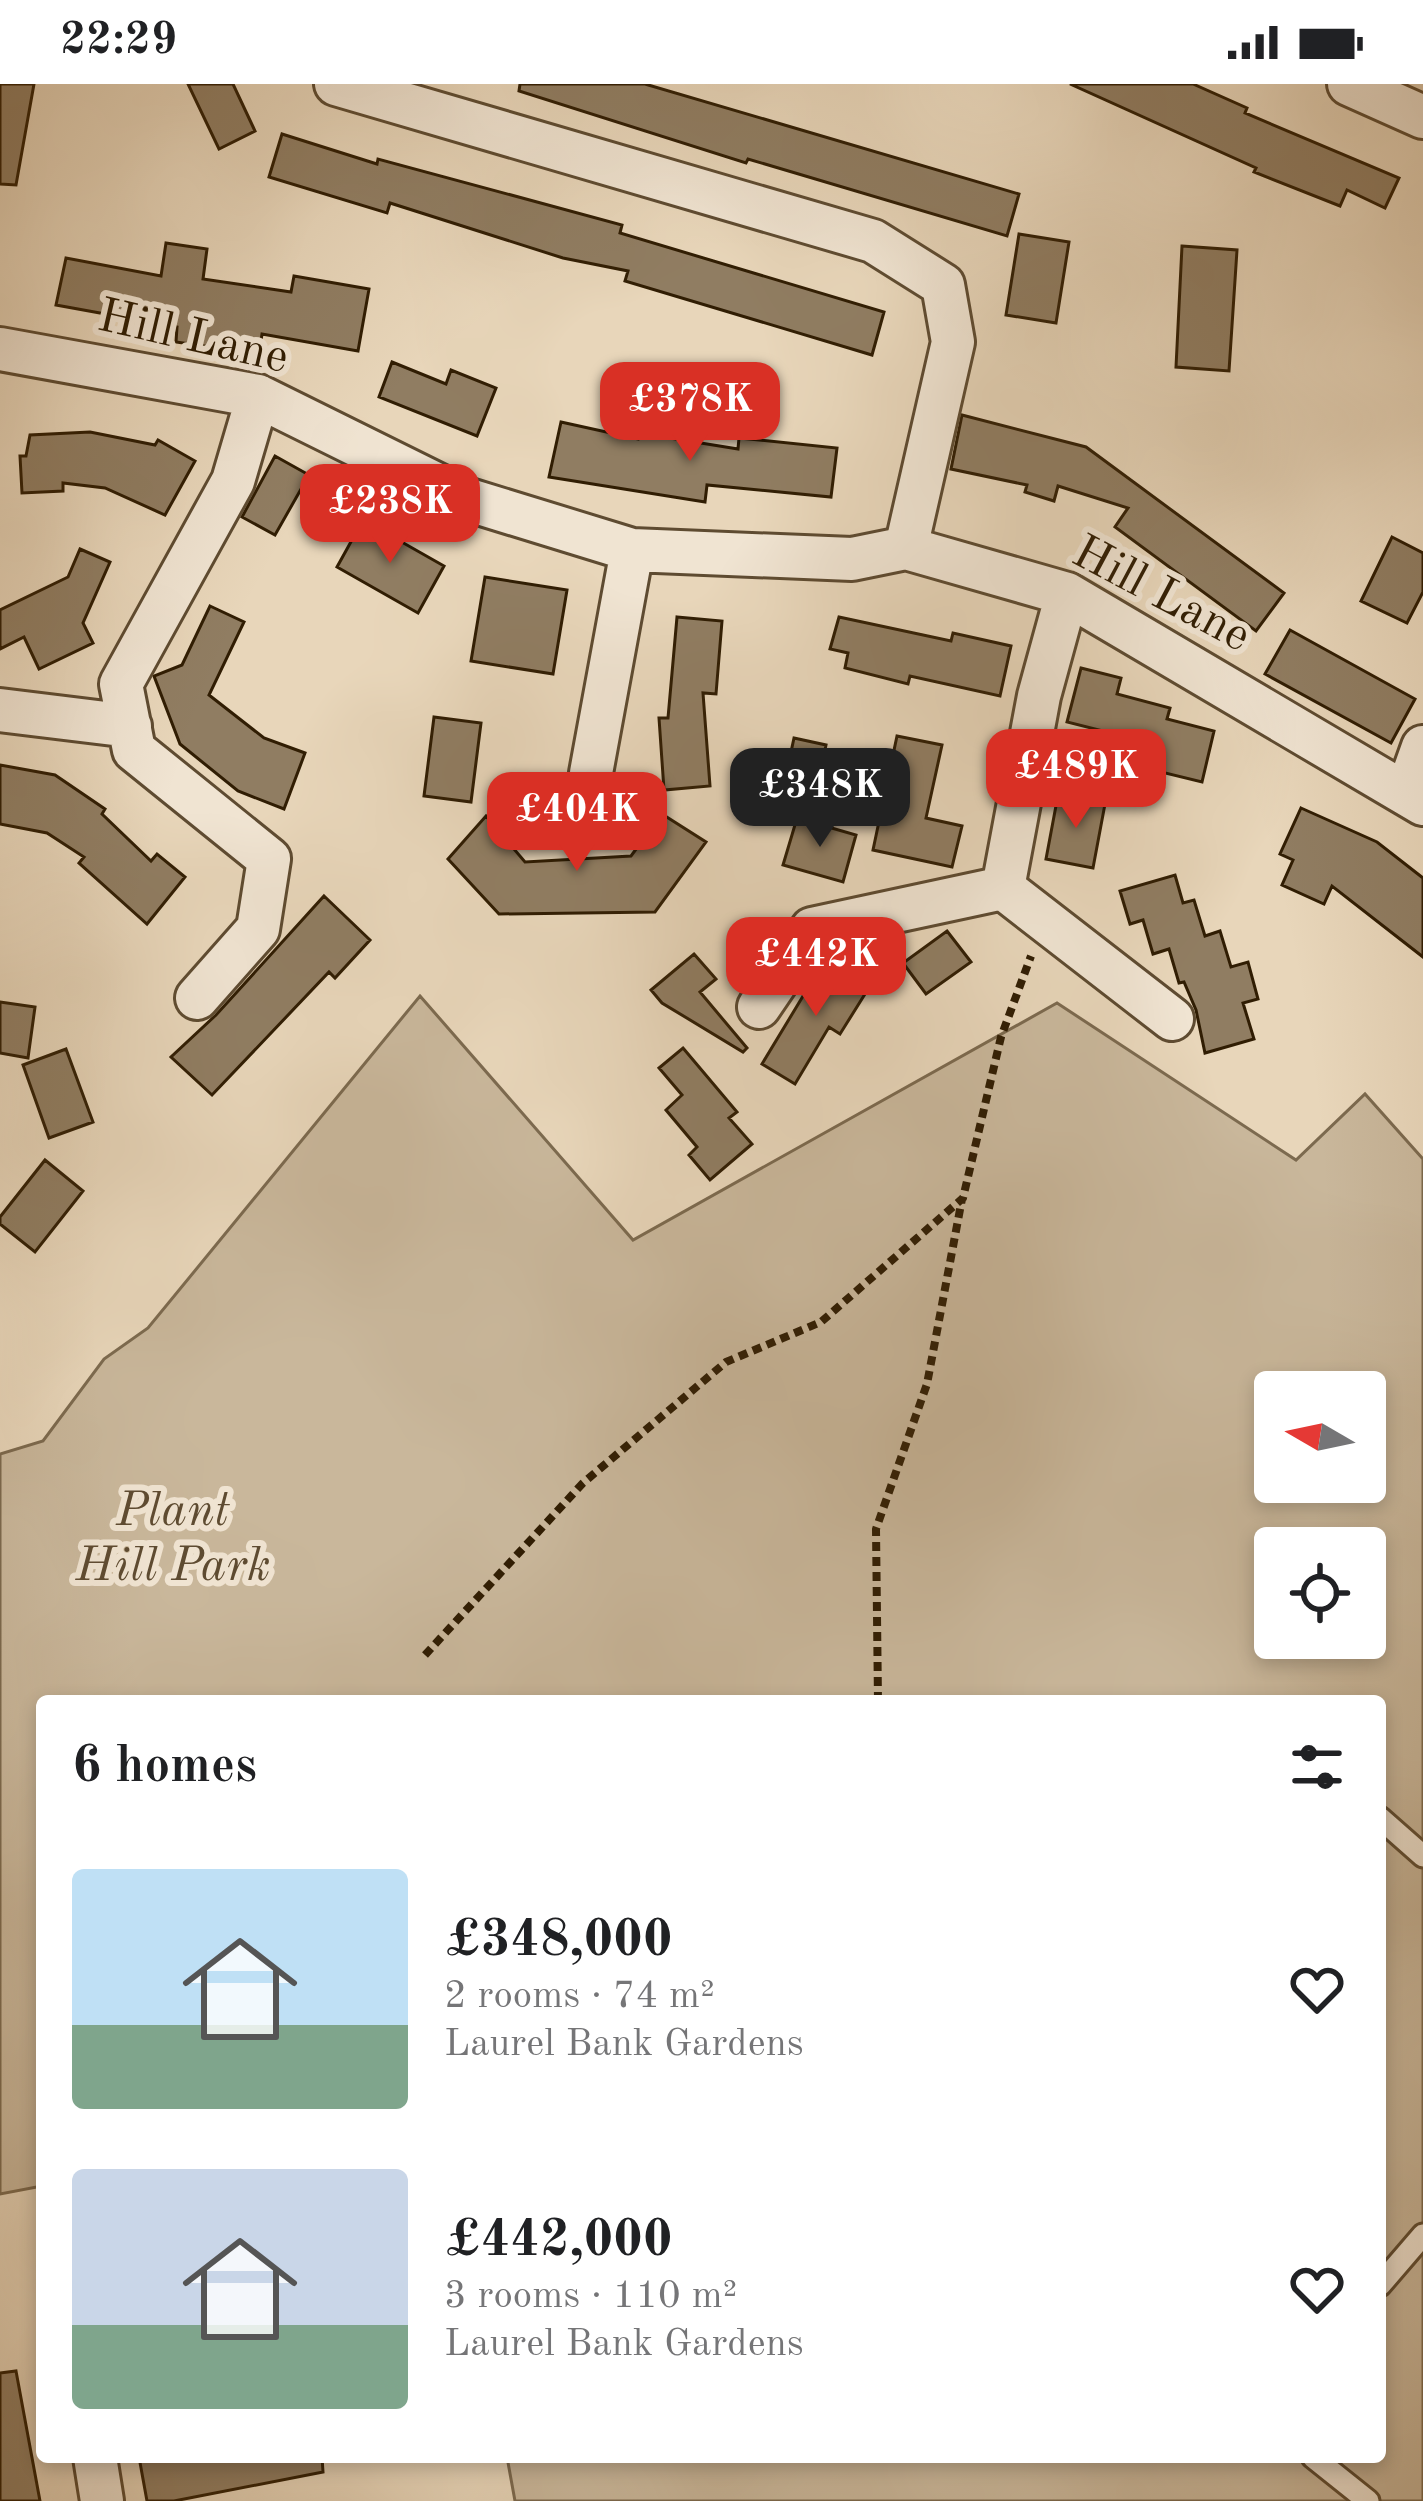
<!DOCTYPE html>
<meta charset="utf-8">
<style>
body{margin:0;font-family:"Old Standard TT",serif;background:#f6f6f6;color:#202124;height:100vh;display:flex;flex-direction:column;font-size:45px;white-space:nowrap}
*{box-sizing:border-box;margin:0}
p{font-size:39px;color:#757577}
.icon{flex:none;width:66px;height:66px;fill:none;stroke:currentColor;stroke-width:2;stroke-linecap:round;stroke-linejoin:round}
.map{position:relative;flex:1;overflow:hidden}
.panel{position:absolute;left:36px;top:1611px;width:1350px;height:768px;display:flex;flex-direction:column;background:#fff;border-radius:12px;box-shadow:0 6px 18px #0003}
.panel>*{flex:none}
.needle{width:78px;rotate:279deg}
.controls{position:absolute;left:1254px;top:1287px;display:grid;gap:24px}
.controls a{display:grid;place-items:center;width:132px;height:132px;border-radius:12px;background:#fff;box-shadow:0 6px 18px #0003;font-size:60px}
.price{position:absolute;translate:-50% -102px;padding:0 27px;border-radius:24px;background:#d93025;color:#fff;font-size:39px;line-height:78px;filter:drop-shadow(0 3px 6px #0008)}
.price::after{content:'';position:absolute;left:50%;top:72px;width:36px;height:27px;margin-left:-18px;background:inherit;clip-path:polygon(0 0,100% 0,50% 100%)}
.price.selected{background:#222;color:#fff}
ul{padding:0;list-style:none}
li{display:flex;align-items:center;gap:36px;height:300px;padding:0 36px}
li span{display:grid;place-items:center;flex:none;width:336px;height:240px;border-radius:12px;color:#555}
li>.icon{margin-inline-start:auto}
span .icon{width:144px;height:144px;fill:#fffc;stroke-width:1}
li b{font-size:51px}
h2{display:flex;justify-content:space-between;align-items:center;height:144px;padding:0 36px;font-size:51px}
.status{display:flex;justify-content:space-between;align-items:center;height:84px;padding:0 60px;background:#fff;direction:ltr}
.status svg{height:33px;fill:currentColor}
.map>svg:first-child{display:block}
.green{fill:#c9b79b;stroke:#7c6a4f;stroke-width:3;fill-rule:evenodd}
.building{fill:#907d62;stroke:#301d03;stroke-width:3}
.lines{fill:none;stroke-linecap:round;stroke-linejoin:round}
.lane-casing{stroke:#5e4b31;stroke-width:27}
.street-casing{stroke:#5e4b31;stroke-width:48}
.path{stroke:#301d03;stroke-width:8;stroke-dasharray:9 6;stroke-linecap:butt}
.lane{stroke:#f0e4d2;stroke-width:21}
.street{stroke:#f0e4d2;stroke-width:42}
.labels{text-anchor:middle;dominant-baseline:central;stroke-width:12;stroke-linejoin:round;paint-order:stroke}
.street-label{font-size:48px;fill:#301d03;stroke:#f0e4d2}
.park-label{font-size:48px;font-style:italic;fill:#5e4b31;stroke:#f0e4d2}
</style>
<div class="status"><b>22:29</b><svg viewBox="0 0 49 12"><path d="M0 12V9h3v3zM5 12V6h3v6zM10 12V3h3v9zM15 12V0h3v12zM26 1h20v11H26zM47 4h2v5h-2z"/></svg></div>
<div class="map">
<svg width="1423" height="2417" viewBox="0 0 1423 2417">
<rect width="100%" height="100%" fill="#e8d6ba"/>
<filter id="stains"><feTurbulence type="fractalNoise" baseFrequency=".00167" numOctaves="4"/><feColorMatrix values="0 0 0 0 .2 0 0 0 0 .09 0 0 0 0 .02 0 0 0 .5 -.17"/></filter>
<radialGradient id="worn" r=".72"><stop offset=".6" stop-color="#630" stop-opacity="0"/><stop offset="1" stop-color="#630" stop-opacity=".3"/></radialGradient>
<path class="green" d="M420,912l213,244 424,-237 239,157 69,-66 58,65v1342h-908l-8,-44h873v-756h-1338v485l-42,8v-740l43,-13 61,-82 44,-31zM1275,1308h90v90h-90zM1275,1464h90v90h-90z"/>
<path class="building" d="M0,0h34l-18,101 -16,-1z
M188,0h45l22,47 -36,18z
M520,0h125l374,110 -12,42 -259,-77 -2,4 -227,-72z
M1070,0h123l54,24 -2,5 154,65 -14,30 -38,-18 -7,16 -86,-34 2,-4z
M282,50l95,30 1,-5 244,66 -2,8 264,79 -12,43 -247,-74 3,-10 -65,-13 -173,-55 -3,10 -118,-36z
M1019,150l50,8 -13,81 -50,-8z
M166,159l41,6 -4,30 88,13 3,-16 75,13 -11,62 -96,-17 -3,20 -83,-12 1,-15 -121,-22 10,-47 95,18z
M1182,162l55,4 -8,121 -53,-4z
M392,278l54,22 5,-14 45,18 -19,48 -98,-39z
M962,331l124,32 198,146 -28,38 -141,-104 13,-19 -70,-22 -4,15 -29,-9 2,-7 -76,-16z
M561,338l77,17 1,-6 99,16 1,-11 98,10 -6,49 -124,-12 -2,17 -156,-25z
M90,348l65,13 3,-5 37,21 -30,54 -60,-27 -42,-5v8l-41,2 -2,-37h6l4,-21z
M275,372l34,19 -34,60 -33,-18z
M363,436l81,46 -26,47 -81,-46z
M1392,453l31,16v39l-16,31 -46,-22z
M80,465l30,13 -27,61 10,20 -54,26 -15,-32 -24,12v-39l68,-33z
M485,493l82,13 -14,84 -82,-13z
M210,522l34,16 -35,73 55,43 41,15 -21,56 -46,-18 -58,-47 -26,-68 28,-11z
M677,533l45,4 -6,73 -13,-1 7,93 -46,4 -5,-72h9z
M839,533l112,24 2,-8 58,13 -11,50 -90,-20 -2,8 -63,-16 3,-15 -18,-4z
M1290,546l125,69 -24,44 -126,-69z
M1081,584l40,10 -4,16 53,14 -3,11 47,12 -12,51 -82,-20 7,-25 -60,-15z
M434,633l47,6 -10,79 -47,-6z
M897,652l45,9 -16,73 36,8 -10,41 -79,-17z
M794,654l32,7 -9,42 -32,-7z
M0,681l55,10 50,34 -3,5 49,47 6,-7 28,23 -38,47 -68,-61 5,-6 -37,-24 -47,-9z
M1058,711l47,9 -12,64 -47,-9z
M1301,724l76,34 46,36v79l-91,-71 -8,18 -42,-19 11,-25 -13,-6z
M662,730l44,28 -51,70 -156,2 -51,-55 38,-43 39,46 106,-6z
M797,734l59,17 -13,47 -60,-17z
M1175,791l8,28 11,-3 11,36 15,-5 11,36 17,-5 10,37 -15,4 11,36 -49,14 -9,-43 -12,-28 -5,1 -10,-34 -16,5 -10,-34 -13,4 -10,-33z
M324,812l46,44 -35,38 -6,-6 -117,123 -41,-38 45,-42z
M947,847l24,31 -45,32 -23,-31z
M694,870l22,25 -16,13 47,56 -4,4 -81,-49 -11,-13z
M826,874l44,28 -30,48 -11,-7 -34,57 -33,-20z
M0,918l35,5 -7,51 -28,-5z
M683,964l54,64 -8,6 23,26 -42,36 -21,-25 8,-8 -31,-37 16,-15 -23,-27z
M66,965l27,73 -44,16 -26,-73z
M45,1076l38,31 -48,61 -35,-28v-7z
M16,2287l24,130h-40v-128z
M139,2373h183l1,15 -149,29h-27z"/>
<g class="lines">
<defs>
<path id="lane" d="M1380,1734l43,38
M1380,2201l43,-50
M1313,2373l55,44"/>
<path id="street" d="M336,0l537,157 70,44 10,57 -47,206
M1349,0l74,33
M0,265l258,47 208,103 166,51 220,9 54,-11 161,46 356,210
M0,626l130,16
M591,689l41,-223
M1407,708l16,-45
M1003,804l169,131
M197,914l61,-69 11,-70 -135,-109 -13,-66 112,-203 25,-85
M759,923l53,-78 191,-41 36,-192 28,-102
M95,2373l7,44"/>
</defs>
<use href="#lane" class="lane-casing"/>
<use href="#street" class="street-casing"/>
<path class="path" d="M425,1571l158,-172 143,-121 95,-40 142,-124 38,-161 30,-81
M878,1617l-2,-172 51,-145 35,-185"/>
<use href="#lane" class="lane"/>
<use href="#street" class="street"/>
</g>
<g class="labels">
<g class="street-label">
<text transform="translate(193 254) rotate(13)">Hill Lane</text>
<text transform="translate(1161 511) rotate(28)">Hill Lane</text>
</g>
<g class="park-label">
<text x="173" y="1428">Plant<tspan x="173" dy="55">Hill Park</tspan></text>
</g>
</g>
<rect width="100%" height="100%" filter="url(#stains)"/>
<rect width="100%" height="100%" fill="url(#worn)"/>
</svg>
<div class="controls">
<a><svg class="needle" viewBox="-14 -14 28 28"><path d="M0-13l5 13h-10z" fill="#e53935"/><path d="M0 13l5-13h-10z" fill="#757577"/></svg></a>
<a><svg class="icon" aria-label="locate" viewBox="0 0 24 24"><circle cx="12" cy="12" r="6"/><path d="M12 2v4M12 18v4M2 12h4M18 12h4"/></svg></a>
</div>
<b class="price" style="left:690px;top:380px">£378K</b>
<b class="price" style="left:390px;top:482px">£238K</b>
<b class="price" style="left:1076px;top:747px">£489K</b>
<b class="price selected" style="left:820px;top:766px">£348K</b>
<b class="price" style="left:577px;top:790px">£404K</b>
<b class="price" style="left:816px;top:935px">£442K</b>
<section class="panel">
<h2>6 homes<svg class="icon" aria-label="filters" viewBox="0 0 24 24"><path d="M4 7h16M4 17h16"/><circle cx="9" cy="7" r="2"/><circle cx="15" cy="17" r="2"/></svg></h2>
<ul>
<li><span style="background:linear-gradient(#bfe0f5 65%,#7fa58c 0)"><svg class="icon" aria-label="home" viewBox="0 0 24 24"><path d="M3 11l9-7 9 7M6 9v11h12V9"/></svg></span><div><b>£348,000</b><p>2 rooms · 74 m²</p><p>Laurel Bank Gardens</p></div><svg class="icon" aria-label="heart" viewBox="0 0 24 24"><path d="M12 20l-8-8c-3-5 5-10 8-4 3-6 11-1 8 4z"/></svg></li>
<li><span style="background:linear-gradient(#c9d6e8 65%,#7fa58c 0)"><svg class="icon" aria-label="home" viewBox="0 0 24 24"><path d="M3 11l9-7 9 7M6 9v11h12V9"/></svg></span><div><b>£442,000</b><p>3 rooms · 110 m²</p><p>Laurel Bank Gardens</p></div><svg class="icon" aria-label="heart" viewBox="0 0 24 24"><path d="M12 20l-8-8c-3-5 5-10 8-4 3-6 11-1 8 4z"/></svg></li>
</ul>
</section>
</div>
